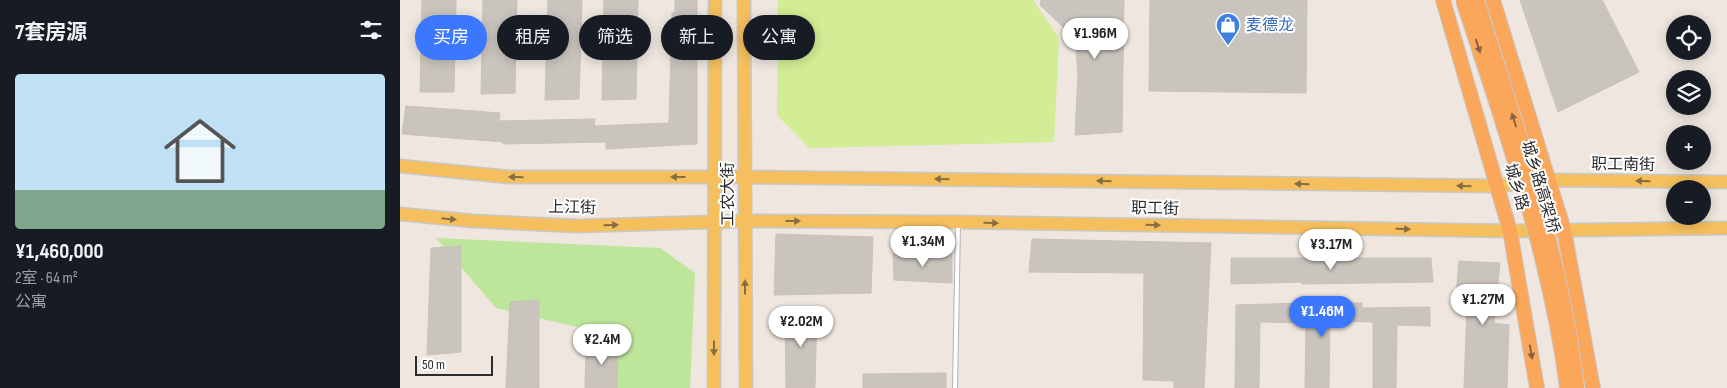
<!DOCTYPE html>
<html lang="zh">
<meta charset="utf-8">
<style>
body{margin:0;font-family:"Sofia Sans Condensed","Noto Sans SC",sans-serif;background:#20242c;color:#f1f3f6;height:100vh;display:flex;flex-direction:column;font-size:19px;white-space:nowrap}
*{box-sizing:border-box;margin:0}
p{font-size:16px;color:#9ea1a6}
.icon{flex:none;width:28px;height:28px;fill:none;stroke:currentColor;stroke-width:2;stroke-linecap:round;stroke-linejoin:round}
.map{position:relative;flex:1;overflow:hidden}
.sheet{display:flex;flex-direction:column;background:#171b24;width:400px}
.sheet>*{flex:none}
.banner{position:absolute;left:15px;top:15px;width:475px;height:45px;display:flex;gap:10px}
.controls{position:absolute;left:1266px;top:15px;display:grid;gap:10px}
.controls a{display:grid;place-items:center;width:45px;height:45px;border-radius:50%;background:#171b24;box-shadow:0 2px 12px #0003;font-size:25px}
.scale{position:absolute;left:15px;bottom:12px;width:78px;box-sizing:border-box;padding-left:5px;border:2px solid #2c2c2c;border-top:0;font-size:14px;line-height:18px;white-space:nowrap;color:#2c2c2c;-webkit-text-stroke:4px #fff;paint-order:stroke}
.price{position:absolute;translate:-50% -42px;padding:0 11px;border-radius:18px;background:#fff;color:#222;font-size:16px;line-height:32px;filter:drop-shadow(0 1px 2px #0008)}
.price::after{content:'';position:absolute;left:50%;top:30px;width:15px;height:11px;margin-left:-8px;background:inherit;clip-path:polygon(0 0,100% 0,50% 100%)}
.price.active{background:#3b77ff;color:#fff}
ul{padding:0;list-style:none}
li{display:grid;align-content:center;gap:10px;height:265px;padding:0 15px}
li span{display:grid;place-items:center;height:155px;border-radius:5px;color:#555}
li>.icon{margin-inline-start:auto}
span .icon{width:90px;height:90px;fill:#fffc;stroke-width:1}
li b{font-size:21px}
h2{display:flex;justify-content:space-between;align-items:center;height:60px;padding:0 15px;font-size:21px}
.tag{padding:0 18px;border-radius:22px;background:#171b24;box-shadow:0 2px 12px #0003;font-size:18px;line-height:45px}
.tag.active{background:#3b77ff;color:#fff}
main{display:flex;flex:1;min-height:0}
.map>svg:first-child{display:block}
.green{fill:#bde69a}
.pitch{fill:#d2ed95}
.building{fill:#c9c4bd;stroke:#cac1b8}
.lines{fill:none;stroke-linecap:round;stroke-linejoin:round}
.service-casing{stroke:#b2b6c0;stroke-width:6}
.primary-casing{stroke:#c8c8c8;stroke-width:15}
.trunk-casing{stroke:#c8c8c8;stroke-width:16}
.service{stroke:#fff;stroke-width:4}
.primary{stroke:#f5bf5d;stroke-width:12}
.trunk{stroke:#faa65b;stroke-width:14}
.trunk-bridge-casing{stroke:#c8c8c8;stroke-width:16;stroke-linecap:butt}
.trunk-bridge{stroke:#faa65b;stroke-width:14}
.oneway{fill:#896341}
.oneway2{fill:#866e42}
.labels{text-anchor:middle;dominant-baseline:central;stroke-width:4;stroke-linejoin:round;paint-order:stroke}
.shop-label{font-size:16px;fill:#366cbe;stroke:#fff;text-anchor:start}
.street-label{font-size:16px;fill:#2c2c2c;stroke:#fff}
</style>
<main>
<section class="sheet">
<h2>7套房源<svg class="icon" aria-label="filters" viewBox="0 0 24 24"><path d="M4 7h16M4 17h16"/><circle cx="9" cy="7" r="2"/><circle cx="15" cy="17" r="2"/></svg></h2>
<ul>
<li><span style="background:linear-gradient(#bfe0f5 75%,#7fa58c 0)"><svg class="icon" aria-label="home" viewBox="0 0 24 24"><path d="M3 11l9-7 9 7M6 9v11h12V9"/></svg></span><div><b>¥1,460,000</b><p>2室 · 64 m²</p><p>公寓</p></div></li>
</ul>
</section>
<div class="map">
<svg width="1327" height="388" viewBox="0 0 1327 388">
<rect width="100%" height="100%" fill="#eee6df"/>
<path class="green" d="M36,238l224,10 35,25 -5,115h-75l-21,-57 -98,-23z"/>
<path class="pitch" d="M378,0h255l26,38 -5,104 -245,6 -32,-33z"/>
<path class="building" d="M22,0h34l-2,92h-34z
M83,0h34l-2,93 -34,1z
M148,0h34l-3,99 -34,1z
M204,0h34l-2,99 -34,1z
M275,0h22v144l-91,5v-7l-103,2v-2l-101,-8 4,-28 94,7 -1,8 96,-2 -1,7 75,-3 3,-110 3,-1z
M641,0h83l-2,132 -47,3 3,-60 -2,-25 -13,-23 -23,-22z
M750,0h157l-1,93 -157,-2z
M1120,0h82l37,72 -81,40z
M376,234l97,3 -2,56 -97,2z
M632,239l179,4 -7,145h-30v-7l-31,-1 1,-107 -115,-1z
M61,246v106l-34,3 4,-107z
M493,254h59v29l-58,-3z
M831,258h200l2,24 -131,2v-2l-71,2z
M1059,261l41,2 -6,60 15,2 -2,63h-43l3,-80 -12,1z
M139,300v88h-33l4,-86z
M906,303h56v5l68,-1v19l-33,-1 -1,63h-23v-66l-43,-1 -1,67h-24l1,-65 -46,-1 -1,66h-24l1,-83z
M385,309l32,1 -2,78h-29z
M186,344h32l-1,44h-32z
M546,373v15h-83v-14z"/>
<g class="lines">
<defs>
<path id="service" d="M555,388l3,-163"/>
<path id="primary" d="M344,0l2,388
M0,166l109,11h235l754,9 50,-6 179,2
M0,214l73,7 104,5 168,-5 213,1 552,9 217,-3
M314,388l1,-388"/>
<path id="trunk" d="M1043,0l67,231 27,157
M1093,0l71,230 29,158"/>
</defs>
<use href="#service" class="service-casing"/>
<use href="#primary" class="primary-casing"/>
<use href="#trunk" class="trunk-casing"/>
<use href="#service" class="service"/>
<use href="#primary" class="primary"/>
<use href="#trunk" class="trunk"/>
<defs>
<path id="trunk-bridge" d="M1063,0c41,128 87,254 104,388
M1077,0c39,127 85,255 100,388"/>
</defs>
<use href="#trunk-bridge" class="trunk-bridge-casing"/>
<use href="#trunk-bridge" class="trunk-bridge"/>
</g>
<defs><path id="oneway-solid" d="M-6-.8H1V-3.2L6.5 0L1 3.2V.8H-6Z" transform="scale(1.25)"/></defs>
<g class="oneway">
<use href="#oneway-solid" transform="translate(1078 46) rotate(72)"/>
<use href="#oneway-solid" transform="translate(1114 120) rotate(-107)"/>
<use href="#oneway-solid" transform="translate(1131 352) rotate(80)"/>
</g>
<g class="oneway2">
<use href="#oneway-solid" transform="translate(116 177) rotate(-179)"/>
<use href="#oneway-solid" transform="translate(278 177) rotate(180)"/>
<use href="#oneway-solid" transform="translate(542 179) rotate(-179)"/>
<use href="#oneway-solid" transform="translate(704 181) rotate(-179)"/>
<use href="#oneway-solid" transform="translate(1243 181) rotate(-179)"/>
<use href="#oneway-solid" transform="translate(902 184) rotate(-179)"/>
<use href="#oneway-solid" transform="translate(1064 186) rotate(-179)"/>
<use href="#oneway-solid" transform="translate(49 219) rotate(6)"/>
<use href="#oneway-solid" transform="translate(393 221)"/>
<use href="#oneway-solid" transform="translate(591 223) rotate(1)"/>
<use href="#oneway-solid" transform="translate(211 225) rotate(-2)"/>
<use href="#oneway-solid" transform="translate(753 225) rotate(1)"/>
<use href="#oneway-solid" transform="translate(1003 229) rotate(1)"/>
<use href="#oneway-solid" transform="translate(345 287) rotate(-90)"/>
<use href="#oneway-solid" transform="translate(314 348) rotate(90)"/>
</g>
<defs>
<symbol id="shop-pin" viewBox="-11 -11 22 30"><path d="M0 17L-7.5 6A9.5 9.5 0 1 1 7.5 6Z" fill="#3f7fe0" stroke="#fff"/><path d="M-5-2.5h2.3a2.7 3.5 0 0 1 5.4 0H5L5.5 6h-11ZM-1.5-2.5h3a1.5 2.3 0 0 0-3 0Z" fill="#fff"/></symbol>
</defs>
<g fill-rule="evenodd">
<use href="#shop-pin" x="814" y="11" width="28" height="38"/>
</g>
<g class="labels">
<g class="shop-label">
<text x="846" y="25">麦德龙</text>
</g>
<g class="street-label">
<text transform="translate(1223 165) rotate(1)">职工南街</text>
<text transform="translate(1116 187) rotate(74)">城乡路</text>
<text transform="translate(1140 187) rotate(73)">城乡路高架桥</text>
<text transform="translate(328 194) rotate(-90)">工农大街</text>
<text transform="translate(172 208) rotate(1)">上江街</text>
<text transform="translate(755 209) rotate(1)">职工街</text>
</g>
</g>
</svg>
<div class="controls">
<a><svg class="icon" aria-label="locate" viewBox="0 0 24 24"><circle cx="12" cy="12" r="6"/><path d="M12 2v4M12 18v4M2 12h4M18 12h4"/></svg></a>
<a><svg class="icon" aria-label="layers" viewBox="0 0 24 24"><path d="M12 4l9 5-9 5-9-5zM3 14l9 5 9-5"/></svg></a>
<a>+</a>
<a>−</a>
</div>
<div class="scale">50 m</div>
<b class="price" style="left:695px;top:60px">¥1.96M</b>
<b class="price" style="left:523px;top:268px">¥1.34M</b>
<b class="price" style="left:931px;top:271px">¥3.17M</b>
<b class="price" style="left:1083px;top:326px">¥1.27M</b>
<b class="price active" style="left:922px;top:338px">¥1.46M</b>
<b class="price" style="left:401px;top:348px">¥2.02M</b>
<b class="price" style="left:202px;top:366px">¥2.4M</b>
<div class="banner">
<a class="tag active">买房</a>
<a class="tag">租房</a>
<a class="tag">筛选</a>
<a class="tag">新上</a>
<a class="tag">公寓</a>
</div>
</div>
</main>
